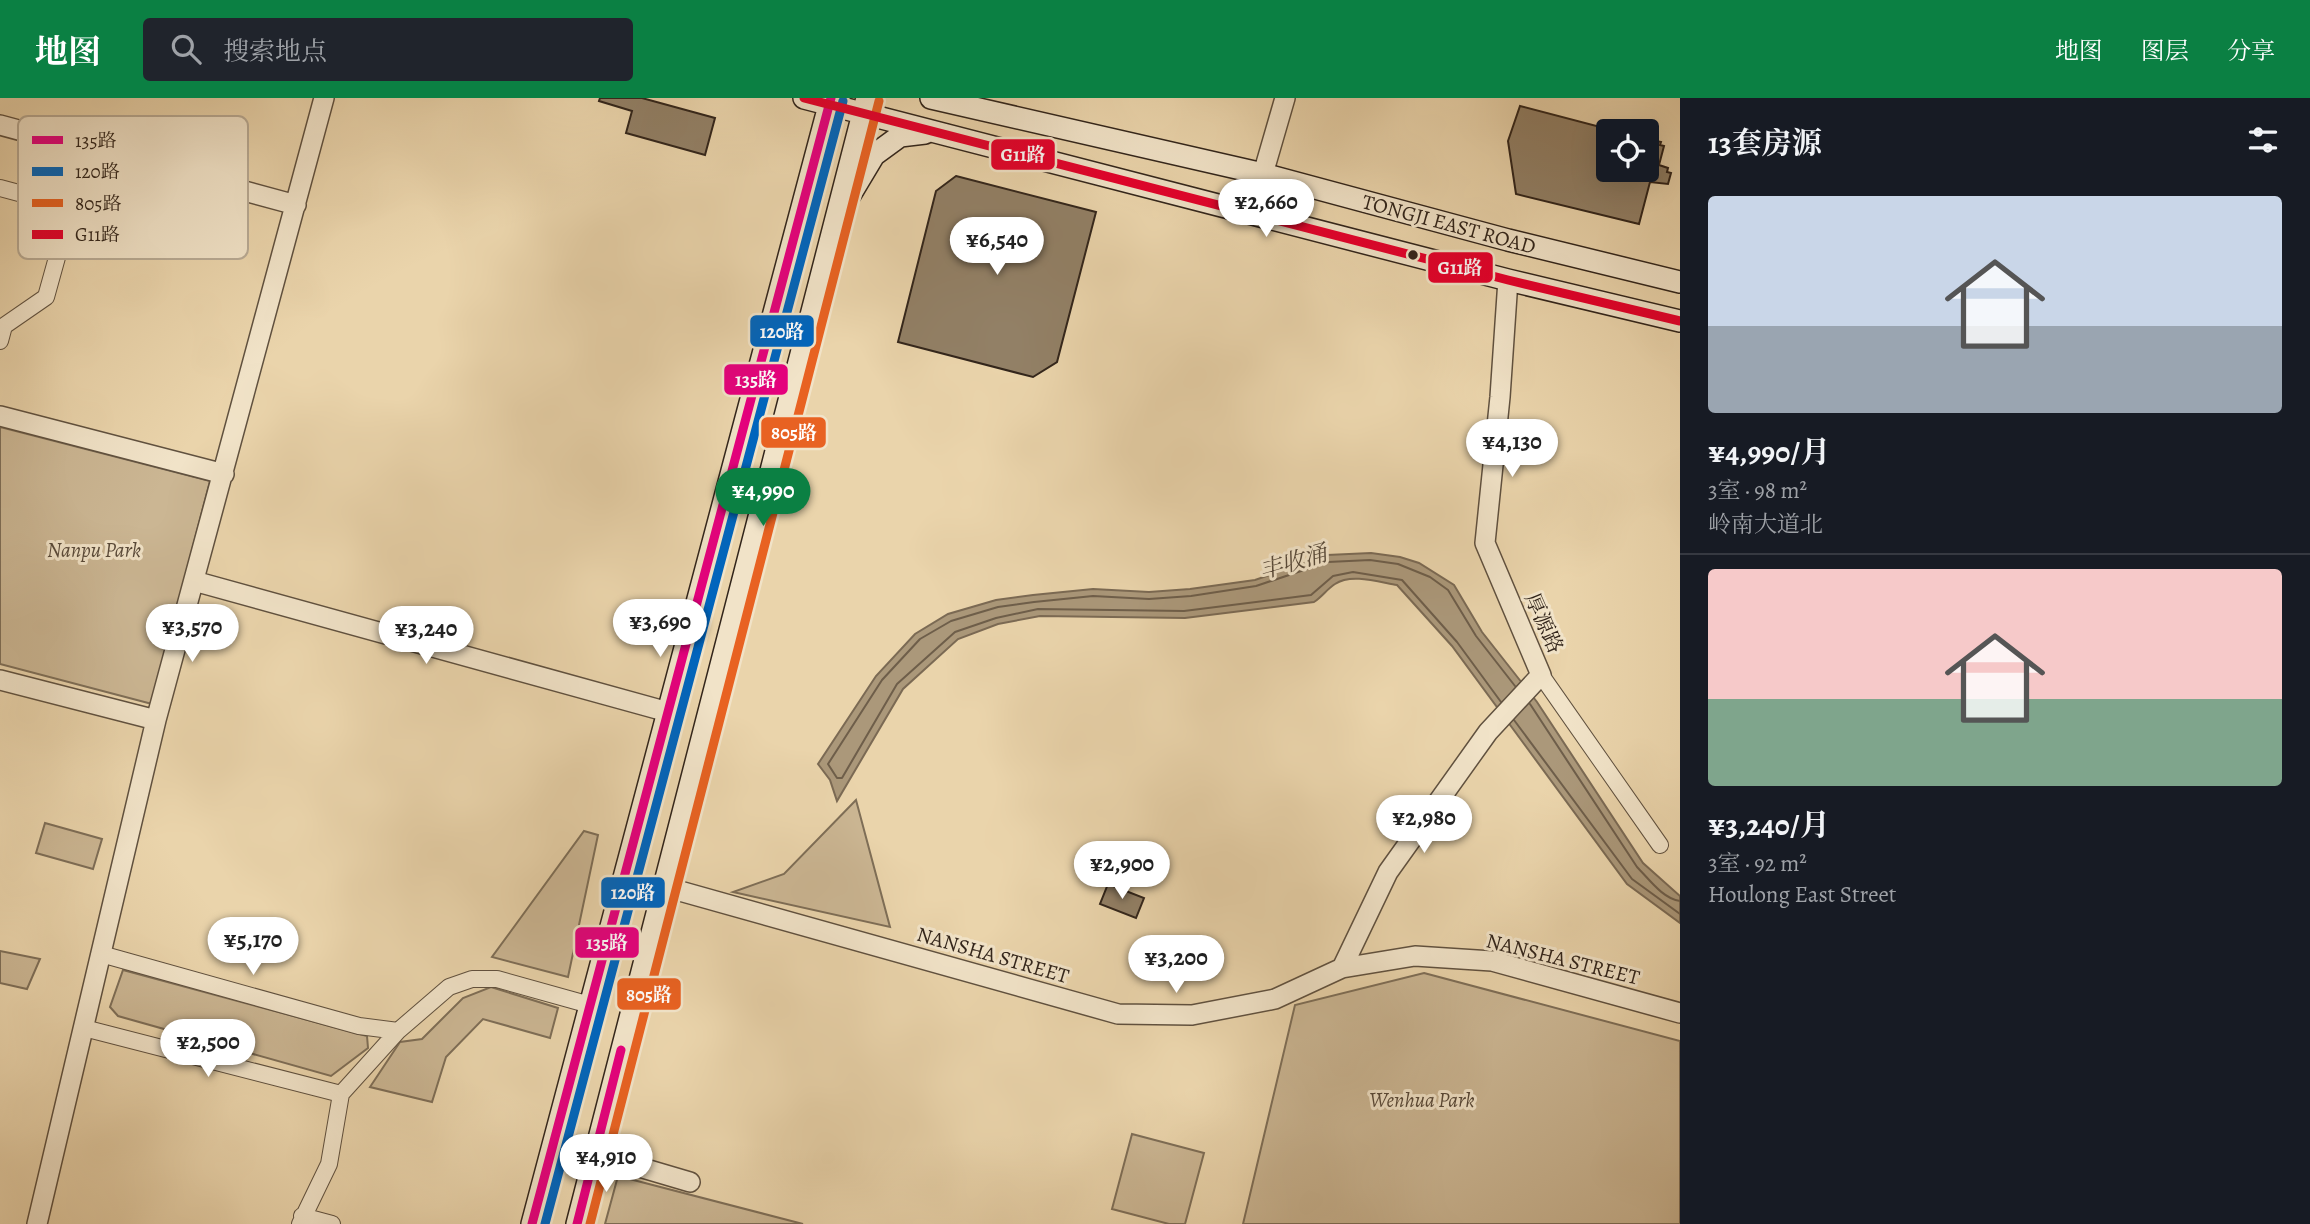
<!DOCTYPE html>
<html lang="zh">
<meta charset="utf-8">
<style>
body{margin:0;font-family:Alegreya,"Noto Serif SC",serif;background:#20242c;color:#f1f3f6;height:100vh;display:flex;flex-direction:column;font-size:26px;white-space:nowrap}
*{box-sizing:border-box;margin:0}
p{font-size:23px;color:#9ea1a6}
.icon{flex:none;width:38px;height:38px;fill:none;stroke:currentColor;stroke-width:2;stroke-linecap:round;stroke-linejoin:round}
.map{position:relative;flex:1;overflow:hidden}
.sheet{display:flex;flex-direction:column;background:#171b24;width:630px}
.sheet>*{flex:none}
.fabs{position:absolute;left:1596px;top:21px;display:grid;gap:14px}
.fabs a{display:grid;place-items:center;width:63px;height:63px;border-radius:7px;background:#171b24;box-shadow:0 7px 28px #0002;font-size:35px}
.price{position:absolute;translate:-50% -60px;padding:0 16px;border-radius:24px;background:#fff;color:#222;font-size:23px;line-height:46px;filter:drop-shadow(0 2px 4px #0008)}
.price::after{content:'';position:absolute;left:50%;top:42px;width:21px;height:16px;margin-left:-10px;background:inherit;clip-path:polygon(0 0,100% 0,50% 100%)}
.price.active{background:#0b8043;color:#fff}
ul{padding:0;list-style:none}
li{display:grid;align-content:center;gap:14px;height:371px;padding:0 28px}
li+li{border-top:2px solid #363941}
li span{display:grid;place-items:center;height:217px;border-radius:7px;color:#555}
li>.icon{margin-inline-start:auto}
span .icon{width:126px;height:126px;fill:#fffc;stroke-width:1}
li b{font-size:30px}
h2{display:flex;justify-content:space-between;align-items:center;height:84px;padding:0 28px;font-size:30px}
header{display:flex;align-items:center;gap:42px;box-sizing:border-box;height:98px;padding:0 35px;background:#0b8043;color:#fff}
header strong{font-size:33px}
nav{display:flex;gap:38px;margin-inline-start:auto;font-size:24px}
.search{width:490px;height:63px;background:#20242c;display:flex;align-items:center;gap:18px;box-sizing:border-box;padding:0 24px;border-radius:7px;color:#9ea1a6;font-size:26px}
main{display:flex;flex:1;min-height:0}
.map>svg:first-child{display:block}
.green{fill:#cbb693;stroke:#7e6e57;stroke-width:2}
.water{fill:#ab987a;stroke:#7b6a54;stroke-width:2}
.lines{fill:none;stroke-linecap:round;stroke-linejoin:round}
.shore{stroke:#6e5e4a;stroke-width:2}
.building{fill:#928066;stroke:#32251b;stroke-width:2}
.minor-casing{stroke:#60513f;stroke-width:18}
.tertiary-casing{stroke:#60513f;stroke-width:22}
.secondary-casing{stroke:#32251b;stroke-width:24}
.minor{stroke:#f1e3c8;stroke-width:16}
.tertiary{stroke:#f1e3c8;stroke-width:19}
.secondary{stroke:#f1e3c8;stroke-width:21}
.bus-1-casing{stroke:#f1e3c8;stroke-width:14}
.bus-2-casing{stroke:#f1e3c8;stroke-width:14}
.bus-3-casing{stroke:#f1e3c8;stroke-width:14}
.bus-4-casing{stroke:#f1e3c8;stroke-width:14}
.bus-1{stroke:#e5007d;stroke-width:9}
.bus-2{stroke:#0065bd;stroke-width:9}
.bus-3{stroke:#e86222;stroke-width:9}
.bus-4{stroke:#e4002b;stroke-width:9}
.bus-dot{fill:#32251b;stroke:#f1e3c8;stroke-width:2.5}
.labels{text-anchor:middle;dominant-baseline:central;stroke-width:6;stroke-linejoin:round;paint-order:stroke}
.street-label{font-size:21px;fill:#32251b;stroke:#f1e3c8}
.park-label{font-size:21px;font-style:italic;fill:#584939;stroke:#f1e3c8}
.water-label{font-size:23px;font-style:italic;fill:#564838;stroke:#f1e3c8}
.key{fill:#f1e3c8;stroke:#b8aa94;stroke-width:2}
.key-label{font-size:19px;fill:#32251b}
.line-badge{stroke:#f1e3c8;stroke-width:2.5}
.badge-label{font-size:19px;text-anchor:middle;font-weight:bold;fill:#fff}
</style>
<header>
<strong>地图</strong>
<div class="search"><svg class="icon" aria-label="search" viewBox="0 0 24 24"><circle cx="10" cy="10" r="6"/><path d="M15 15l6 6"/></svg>搜索地点</div>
<nav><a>地图</a><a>图层</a><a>分享</a></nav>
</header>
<main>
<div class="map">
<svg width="1680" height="1126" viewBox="0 0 1680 1126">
<rect width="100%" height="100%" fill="#ead4ab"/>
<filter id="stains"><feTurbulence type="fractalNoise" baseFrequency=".00286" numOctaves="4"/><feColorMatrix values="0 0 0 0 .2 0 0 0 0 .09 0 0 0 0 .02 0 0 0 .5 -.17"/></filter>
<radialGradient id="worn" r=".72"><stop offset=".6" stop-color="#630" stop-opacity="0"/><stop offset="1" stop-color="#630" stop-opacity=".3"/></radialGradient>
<path class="green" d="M0,329l210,54 -58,223 -152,-40z
M856,702l34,127 -157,-35 51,-18z
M45,725l57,16 -9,30 -57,-16z
M584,733l14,4 -30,142 -76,-20z
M0,853l40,8 -13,30 -27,-6z
M123,872l244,66 1,12 -37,28 -213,-60 -8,-9z
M1424,875l256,68v183h-437l52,-219z
M491,889l67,21 -8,30 -67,-19 -37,38 -14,45 -62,-15 30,-45 22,-3 41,-41z
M1132,1036l72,19 -19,71h-16l-57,-15z
M618,1078l185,48h-198z"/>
<path class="water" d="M1371,455l29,4 19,6 35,22 28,47 55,70 106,161 37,33v27l-53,-39 -175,-238 -55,-61c-18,-3 -46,-12 -62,-1 -8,5 -13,13 -21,18l-129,16 -145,-2 -42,8 -40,15 -55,50 -66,112 -7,-21 -12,-16 58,-88 39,-42 33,-20 48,-14 37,-5 60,-6 56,3 41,-3 65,-9 72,-25z"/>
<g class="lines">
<path class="shore" d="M1501,604l-44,-60 -55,-62 -49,-8 -20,4 -22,19 -127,16 -146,-2 -42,9 -41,14 -58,52 -55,94h-5l-9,-14 54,-84 38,-41 31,-18 47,-14 36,-5 59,-6 56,3 42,-3 65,-10 72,-24 42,-2 28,4 32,13 18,13 28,46 39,50
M1530,606l107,163c12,12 26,32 43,34
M1514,622l118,159 48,35"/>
</g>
<path class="building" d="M600,0h42l73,20 -10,37 -79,-22 6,-22 -33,-10z
M1520,8l88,23v41h39v-31l14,3 -1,3 4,1 -5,19 9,3 -1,4 4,1 -3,11 -18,-2 -11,42 -123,-30 -8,-53z
M956,78l140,36 -39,150 -24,15 -135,-35 38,-151z
M1108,786l36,14 -8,20 -36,-14z"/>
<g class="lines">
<defs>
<path id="minor" d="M0,90l71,19 -25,90 -42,29 -4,15
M1541,577l119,170
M101,856l258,72 39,5
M84,930l257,66
M302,1118l30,8
M300,1126l29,-60 12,-70 57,-63 51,-44 23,-8h25l93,26"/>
<path id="tertiary" d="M0,27l296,80
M1263,76l22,-76
M0,318l224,58
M194,483l474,131
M0,582l156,40
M662,788l456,128 74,1 83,-16 67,-31 73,-12 77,5 188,52
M1342,870l46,-96 100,-140 53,-57 -56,-132 15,-146 8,-117
M595,1056l95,28
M37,1126l119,-504 168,-622"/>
<path id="secondary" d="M804,0l704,182 172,41
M931,0l332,76 245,66 172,42
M850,97l24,-40 26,-19 25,-3
M532,1126l299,-1126
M577,1126l290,-1126"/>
</defs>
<use href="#minor" class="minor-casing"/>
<use href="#tertiary" class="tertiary-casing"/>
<use href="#secondary" class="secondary-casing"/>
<use href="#minor" class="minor"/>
<use href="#tertiary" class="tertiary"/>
<use href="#secondary" class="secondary"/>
<defs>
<path id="bus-1" d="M532,1126l299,-1126
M577,1126l44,-174"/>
<path id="bus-2" d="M545,1126l298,-1123"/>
<path id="bus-3" d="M590,1126l289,-1123"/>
<path id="bus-4" d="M804,0l704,182 172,41"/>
</defs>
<use href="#bus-1" class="bus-1-casing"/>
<use href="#bus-2" class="bus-2-casing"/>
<use href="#bus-3" class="bus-3-casing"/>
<use href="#bus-4" class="bus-4-casing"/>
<use href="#bus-1" class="bus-1"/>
<use href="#bus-2" class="bus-2"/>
<use href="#bus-3" class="bus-3"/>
<use href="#bus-4" class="bus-4"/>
</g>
<circle class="bus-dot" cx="1413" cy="157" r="6"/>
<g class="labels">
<g class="street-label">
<text transform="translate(1449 126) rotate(15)">TONGJI EAST ROAD</text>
<text transform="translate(1544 525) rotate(66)">厚源路</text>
<text transform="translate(993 857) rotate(16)">NANSHA STREET</text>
<text transform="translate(1563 861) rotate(14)">NANSHA STREET</text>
</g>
<g class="park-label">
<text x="94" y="452">Nanpu Park</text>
<text x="1422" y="1002">Wenhua Park</text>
</g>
<g class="water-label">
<text transform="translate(1293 464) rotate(-16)">丰收涌</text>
</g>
</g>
<rect x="18" y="18" width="230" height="143" rx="10" class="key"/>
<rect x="32" y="38" width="31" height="8" fill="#e5007d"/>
<rect x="32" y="69" width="31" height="9" fill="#0065bd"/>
<rect x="32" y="101" width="31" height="8" fill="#e86222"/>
<rect x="32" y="132" width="31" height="9" fill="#e4002b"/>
<g class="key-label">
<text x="75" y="49">135路</text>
<text x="75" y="80">120路</text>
<text x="75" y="112">805路</text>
<text x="75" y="143">G11路</text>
</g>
<g class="line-badge">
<rect x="990" y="40" width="66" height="33" rx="7" fill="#e4002b"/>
<rect x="1427" y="153" width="67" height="33" rx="7" fill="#e4002b"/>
<rect x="749" y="216" width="66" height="34" rx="7" fill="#0065bd"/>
<rect x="723" y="265" width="66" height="33" rx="7" fill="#e5007d"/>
<rect x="760" y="318" width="67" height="33" rx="7" fill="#e86222"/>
<rect x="600" y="778" width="66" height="33" rx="7" fill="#0065bd"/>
<rect x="574" y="828" width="66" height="33" rx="7" fill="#e5007d"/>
<rect x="616" y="879" width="66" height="34" rx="7" fill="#e86222"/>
</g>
<g class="badge-label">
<text x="1023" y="63">G11路</text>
<text x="1460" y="176">G11路</text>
<text x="782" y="240">120路</text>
<text x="756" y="288">135路</text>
<text x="794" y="341">805路</text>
<text x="633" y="801">120路</text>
<text x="607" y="851">135路</text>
<text x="649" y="903">805路</text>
</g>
<rect width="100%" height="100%" filter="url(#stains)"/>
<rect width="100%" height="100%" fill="url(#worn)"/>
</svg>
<div class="fabs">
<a><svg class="icon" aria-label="locate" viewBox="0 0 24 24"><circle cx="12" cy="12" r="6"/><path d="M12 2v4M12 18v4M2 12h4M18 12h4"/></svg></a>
</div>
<b class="price" style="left:1266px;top:141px">¥2,660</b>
<b class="price" style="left:997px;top:179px">¥6,540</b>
<b class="price" style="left:1512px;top:381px">¥4,130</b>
<b class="price active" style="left:763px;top:430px">¥4,990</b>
<b class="price" style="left:660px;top:561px">¥3,690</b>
<b class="price" style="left:192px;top:566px">¥3,570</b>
<b class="price" style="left:426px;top:568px">¥3,240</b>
<b class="price" style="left:1424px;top:757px">¥2,980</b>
<b class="price" style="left:1122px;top:803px">¥2,900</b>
<b class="price" style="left:253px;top:879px">¥5,170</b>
<b class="price" style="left:1176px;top:897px">¥3,200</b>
<b class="price" style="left:208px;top:981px">¥2,500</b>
<b class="price" style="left:606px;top:1096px">¥4,910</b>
</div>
<section class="sheet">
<h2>13套房源<svg class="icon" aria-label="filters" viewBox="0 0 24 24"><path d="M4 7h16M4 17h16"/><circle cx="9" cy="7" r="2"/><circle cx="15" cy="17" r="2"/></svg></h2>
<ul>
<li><span style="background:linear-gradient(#c9d6e8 60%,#9aa5b1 0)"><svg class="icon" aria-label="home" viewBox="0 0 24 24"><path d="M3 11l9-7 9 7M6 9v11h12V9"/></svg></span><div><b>¥4,990/月</b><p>3室 · 98 m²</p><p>岭南大道北</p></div></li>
<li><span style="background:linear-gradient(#f6c9c9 60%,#7fa58c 0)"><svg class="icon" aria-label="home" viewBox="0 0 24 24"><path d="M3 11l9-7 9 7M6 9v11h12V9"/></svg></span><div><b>¥3,240/月</b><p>3室 · 92 m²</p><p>Houlong East Street</p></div></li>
</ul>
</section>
</main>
